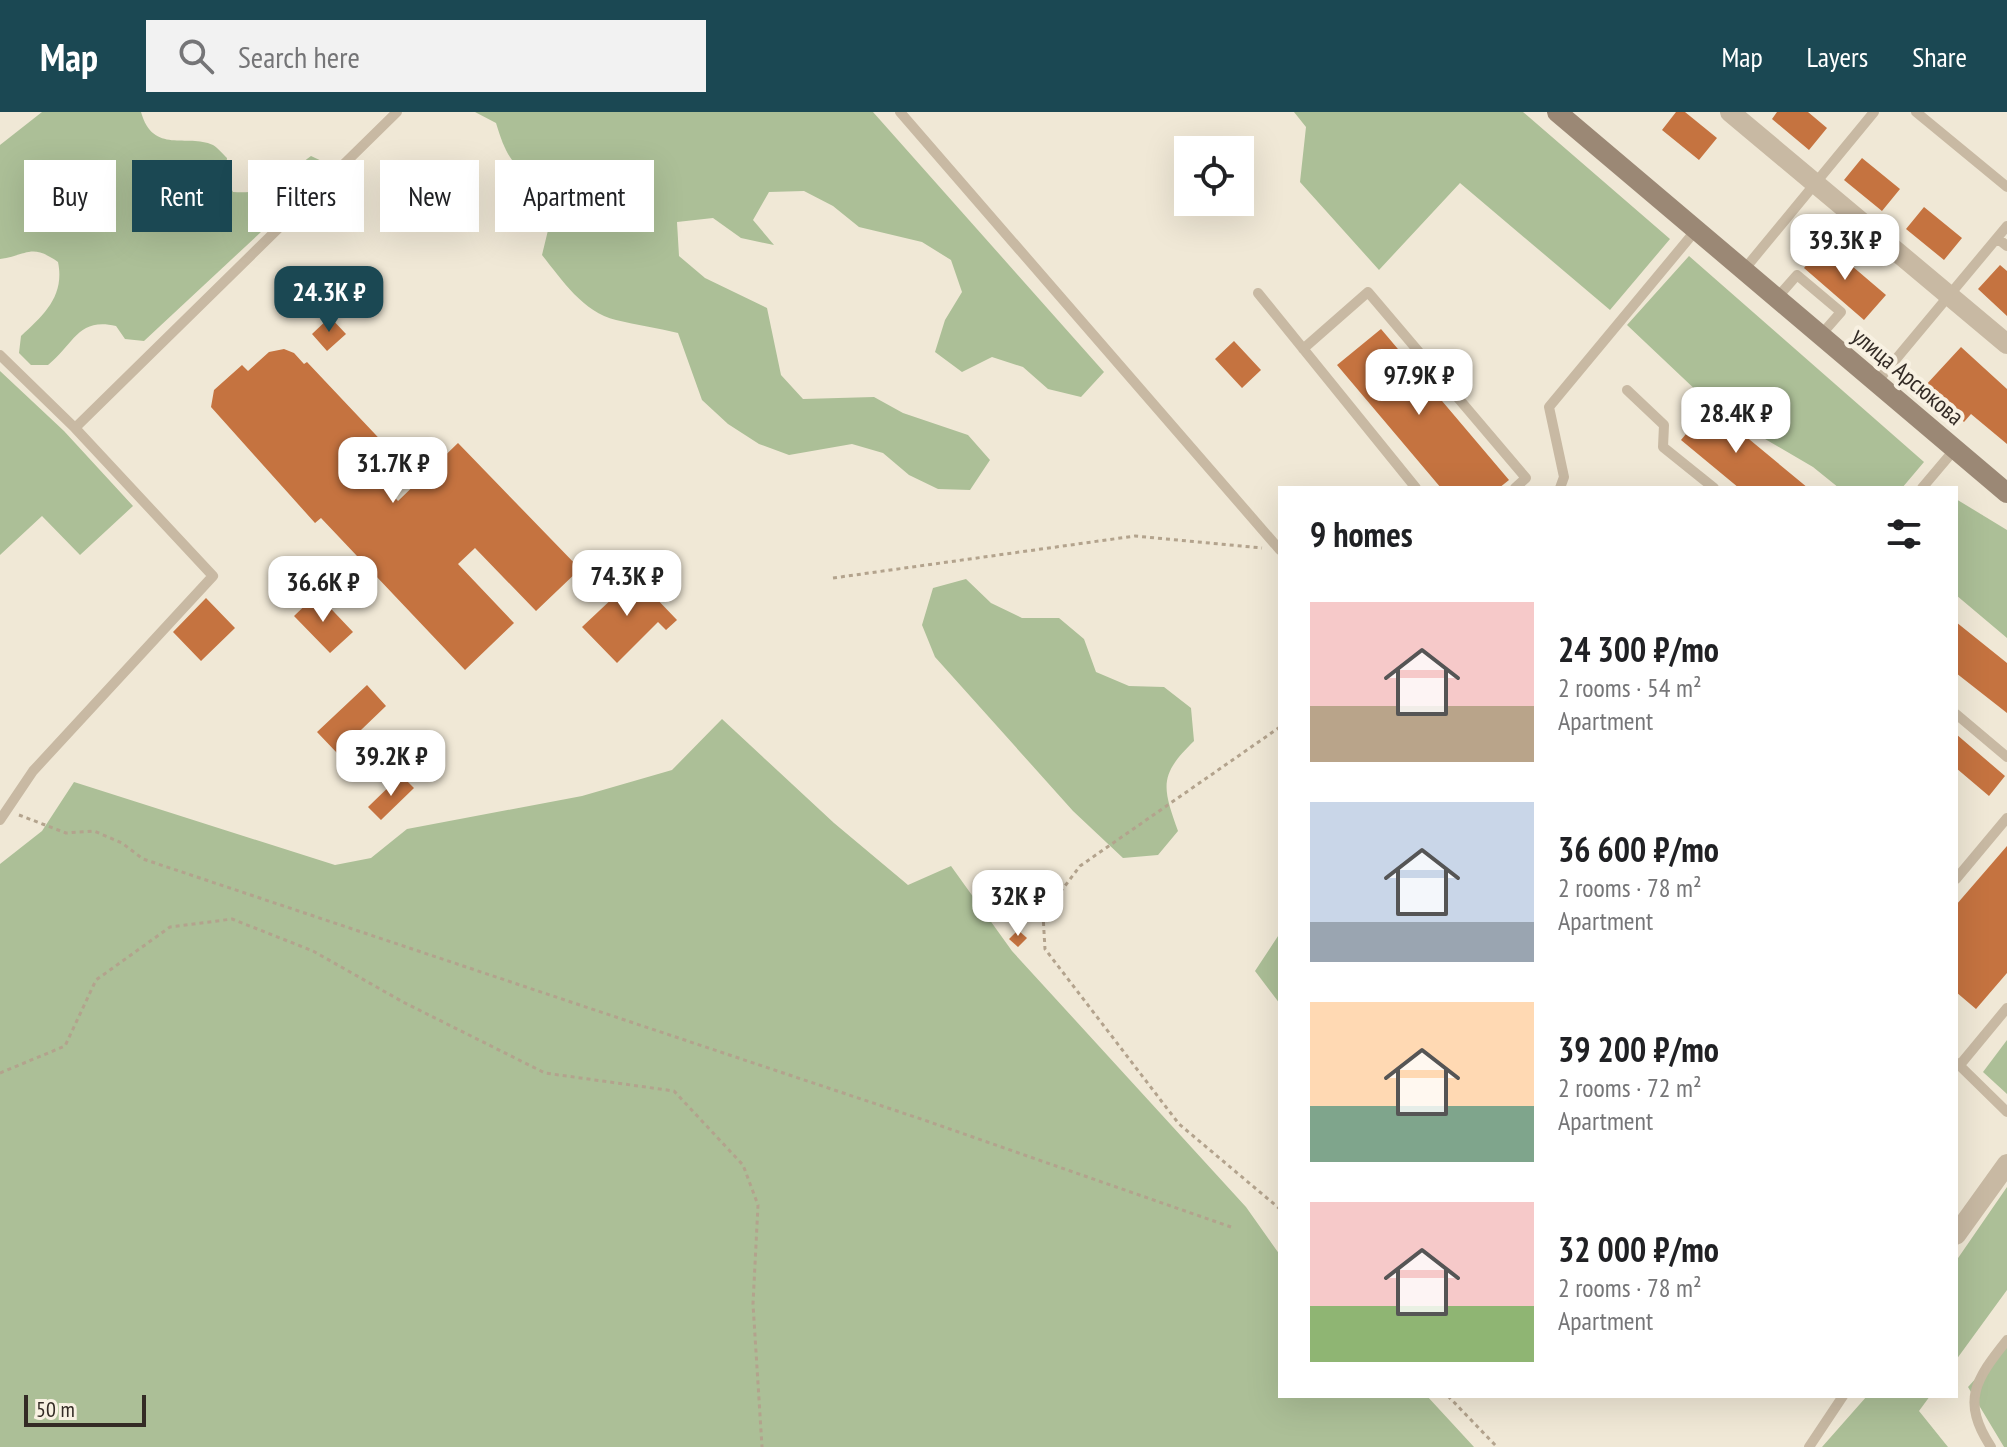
<!DOCTYPE html>
<meta charset="utf-8">
<style>
body{margin:0;font-family:"PT Sans Narrow",sans-serif;background:#f2f2f2;color:#202124;height:100vh;display:flex;flex-direction:column;font-size:30px;white-space:nowrap}
*{box-sizing:border-box;margin:0}
p{font-size:26px;color:#757577}
.icon{flex:none;width:44px;height:44px;fill:none;stroke:currentColor;stroke-width:2;stroke-linecap:round;stroke-linejoin:round}
.map{position:relative;flex:1;overflow:hidden}
.side{position:absolute;left:1278px;top:374px;width:680px;height:912px;display:flex;flex-direction:column;background:#fff;border-radius:0px;box-shadow:0 8px 32px #0002}
.side>*{flex:none}
.guide{position:absolute;left:24px;top:48px;width:760px;height:72px;display:flex;gap:16px}
.buttons{position:absolute;left:1174px;top:24px;display:grid;gap:16px}
.buttons a{display:grid;place-items:center;width:80px;height:80px;border-radius:0px;background:#fff;box-shadow:0 8px 32px #0002;font-size:40px}
.scale{position:absolute;left:24px;bottom:20px;width:122px;box-sizing:border-box;padding-left:8px;border:4px solid #332b25;border-top:0;font-size:22px;line-height:28px;white-space:nowrap;color:#332b25;-webkit-text-stroke:6px #f8f1e2;paint-order:stroke}
.price{position:absolute;translate:-50% -68px;padding:0 18px;border-radius:16px;background:#fff;color:#222;font-size:26px;line-height:52px;filter:drop-shadow(0 2px 4px #0008)}
.price::after{content:'';position:absolute;left:50%;top:48px;width:24px;height:18px;margin-left:-12px;background:inherit;clip-path:polygon(0 0,100% 0,50% 100%)}
.price.current{background:#1b4853;color:#fff}
ul{padding:0;list-style:none}
li{display:flex;align-items:center;gap:24px;height:200px;padding:0 32px}
li span{display:grid;place-items:center;flex:none;width:224px;height:160px;border-radius:0px;color:#555}
li>.icon{margin-inline-start:auto}
span .icon{width:96px;height:96px;fill:#fffc;stroke-width:1}
li b{font-size:34px}
h2{display:flex;justify-content:space-between;align-items:center;height:96px;padding:0 32px;font-size:34px}
.tag{padding:0 28px;border-radius:0px;background:#fff;box-shadow:0 8px 32px #0002;font-size:28px;line-height:72px}
.tag.current{background:#1b4853;color:#fff}
header{display:flex;align-items:center;gap:48px;box-sizing:border-box;height:112px;padding:0 40px;background:#1b4853;color:#fff}
header strong{font-size:38px}
nav{display:flex;gap:44px;margin-inline-start:auto;font-size:28px}
.search{width:560px;height:72px;background:#f2f2f2;display:flex;align-items:center;gap:20px;box-sizing:border-box;padding:0 28px;border-radius:0px;color:#757577;font-size:30px}
.map>svg:first-child{display:block}
.green{fill:#acbf97}
.building{fill:#c57340}
.lines{fill:none;stroke-linecap:round;stroke-linejoin:round}
.path{stroke:#b3a38d;stroke-width:3;stroke-dasharray:4 4;stroke-linecap:butt}
.lane{stroke:#c8b9a3;stroke-width:10}
.street{stroke:#c8b9a3;stroke-width:20}
.secondary{stroke:#9b8875;stroke-width:20}
.labels{text-anchor:middle;dominant-baseline:central;stroke-width:8;stroke-linejoin:round;paint-order:stroke}
.street-label{font-size:24px;fill:#332b25;stroke:#f8f1e2}
</style>
<header>
<strong>Map</strong>
<div class="search"><svg class="icon" aria-label="search" viewBox="0 0 24 24"><circle cx="10" cy="10" r="6"/><path d="M15 15l6 6"/></svg>Search here</div>
<nav><a>Map</a><a>Layers</a><a>Share</a></nav>
</header>
<div class="map">
<svg width="2007" height="1335" viewBox="0 0 2007 1335">
<rect width="100%" height="100%" fill="#f0e8d6"/>
<path class="green" d="M42,0h99c12,43 46,21 72,33 5,3 10,9 14,13l-2,19 8,15c40,3 50,-15 78,-36l15,7 -7,15 -175,163 -19,-2 -9,-13c-38,-9 -42,18 -68,39h-17l-12,-12 2,-17c23,-21 44,-40 37,-74 -27,-19 -30,-7 -58,-3v-114z
M475,0h398l231,260 -23,25 -33,-8 -25,-22 -31,-10 -30,15 -27,-20 10,-32 17,-28 -11,-32 -29,-18 -63,-15 -26,-21 -29,-15 -35,1 -16,28 21,25 -33,-7 -28,-20 -36,4 2,34 26,22 62,30 14,67 22,24 71,-2 29,16 65,22 22,25 -20,30 -32,-1 -29,-14 -26,-22 -31,-9 -63,11 -30,-11 -31,-20 -26,-24 -24,-67c-21,-5 -41,-8 -62,-13 -33,-8 -54,-40 -74,-65l16,-66c-41,-19 -49,-23 -62,-66z
M1294,0h229l147,127 -60,71 -150,-127 -81,87 -79,-88 6,-55z
M1689,144l235,206 -22,26h-63l-26,-21 -94,-55 -92,-87z
M0,259l64,60 69,75 -53,49 -38,-39 -42,39z
M1956,387l51,31v108l-51,-43z
M966,467l25,24 31,15h37l25,21 12,33 33,14 35,1 27,21 3,33c-35,34 -32,45 -16,90l-20,24 -35,3 -50,-47 -138,-154 -13,-32 11,-37z
M722,607l112,104 74,62 43,-19 61,85 234,256 34,48v141h147l47,51h-1474v-583l42,-33 32,-49 261,83 36,-7 36,-29 175,-33 90,-26z
M1280,821v71l-25,-33z
M2007,928v54l-24,-22z
M2007,1075v103l-51,70v-99z
M2007,1232v103h-3l-36,-60z
M1867,1284h63l-11,15 29,36h-126z"/>
<path class="building" d="M1676,0h9l32,26 -18,22 -37,-30z
M1777,0h31l19,16 -18,22 -37,-31z
M1862,46l38,31 -18,22 -38,-31z
M1924,95l38,31 -18,22 -38,-31z
M1825,131l61,52 -22,25 -60,-52z
M2000,153l7,6v45l-29,-27z
M330,205l16,17 -19,17 -15,-17z
M1381,217l128,151 -10,8h-58l-104,-123z
M1234,229l27,29 -19,18 -27,-29z
M1961,235l46,42v55l-36,-30 -7,8 -39,-36z
M284,237l10,4 10,11 3,-2 84,89 -21,20 28,30 60,-58 122,126 -44,42 -61,-63 -17,16 56,59 -49,47 -144,-152 -6,5 -104,-116 3,-17 28,-25 6,6 21,-19z
M1709,294l99,82h-69l-58,-48z
M628,457l49,51 -11,10 -8,-8 -41,41 -35,-36 34,-32 6,-9 -5,-6z
M317,482l36,38 -23,21 -36,-37z
M206,486l29,30 -34,33 -28,-29z
M1956,510l51,41v50l-51,-40z
M367,573l19,21 -49,47 -20,-21z
M1956,622l49,42 -16,20 -33,-28z
M401,663l13,13 -33,32 -13,-13z
M2007,734v127l-31,36 -20,-17v-87z
M1018,818l9,8 -9,9 -9,-8z"/>
<g class="lines">
<path class="path" d="M833,466l302,-42 127,12
M1280,615l-200,139 -37,49 2,34 134,175 101,85
M19,703l47,18 28,-2 28,12 21,16 781,261 307,107
M0,961l65,-27 31,-66 74,-53 62,-8 81,32 90,51 142,71 129,18 69,74 15,40 -5,99 9,143
M1448,1284l49,51"/>
<path class="lane" d="M900,0l380,438
M1916,0l91,75
M1997,126l10,8
M1743,159l131,-159
M1258,181l158,195
M1776,187l21,-24 44,37 -21,24
M1303,237l65,-57 158,186 -11,10
M0,243l75,73
M1876,271l131,-157
M1627,278l37,35 -1,22 51,41
M1560,376l4,-11 -15,-70 147,-177
M1922,376l33,-39
M1956,602l51,43
M0,708l33,-49 180,-195 -138,-148 322,-316
M1956,767l51,-61
M1957,951l50,49
M1959,954l48,-58
M1809,1335l34,-51
M1991,1335c-30,-46 -16,-67 16,-107"/>
<path class="street" d="M1730,0l277,232
M1956,1123l51,-71"/>
<path class="secondary" d="M1557,0l450,381"/>
</g>
<g class="labels">
<g class="street-label">
<text transform="translate(1908 264) rotate(40)">улица Арсюкова</text>
</g>
</g>
</svg>
<div class="buttons">
<a><svg class="icon" aria-label="locate" viewBox="0 0 24 24"><circle cx="12" cy="12" r="6"/><path d="M12 2v4M12 18v4M2 12h4M18 12h4"/></svg></a>
</div>
<div class="scale">50 m</div>
<b class="price" style="left:1845px;top:170px">39.3K ₽</b>
<b class="price current" style="left:329px;top:222px">24.3K ₽</b>
<b class="price" style="left:1419px;top:305px">97.9K ₽</b>
<b class="price" style="left:1736px;top:343px">28.4K ₽</b>
<b class="price" style="left:393px;top:393px">31.7K ₽</b>
<b class="price" style="left:627px;top:506px">74.3K ₽</b>
<b class="price" style="left:323px;top:512px">36.6K ₽</b>
<b class="price" style="left:391px;top:686px">39.2K ₽</b>
<b class="price" style="left:1018px;top:826px">32K ₽</b>
<div class="guide">
<a class="tag">Buy</a>
<a class="tag current">Rent</a>
<a class="tag">Filters</a>
<a class="tag">New</a>
<a class="tag">Apartment</a>
</div>
<section class="side">
<h2>9 homes<svg class="icon" aria-label="filters" viewBox="0 0 24 24"><path d="M4 7h16M4 17h16"/><circle cx="9" cy="7" r="2"/><circle cx="15" cy="17" r="2"/></svg></h2>
<ul>
<li><span style="background:linear-gradient(#f6c9c9 65%,#b9a48a 0)"><svg class="icon" aria-label="home" viewBox="0 0 24 24"><path d="M3 11l9-7 9 7M6 9v11h12V9"/></svg></span><div><b>24 300 ₽/mo</b><p>2 rooms · 54 m²</p><p>Apartment</p></div></li>
<li><span style="background:linear-gradient(#c9d6e8 75%,#9aa5b1 0)"><svg class="icon" aria-label="home" viewBox="0 0 24 24"><path d="M3 11l9-7 9 7M6 9v11h12V9"/></svg></span><div><b>36 600 ₽/mo</b><p>2 rooms · 78 m²</p><p>Apartment</p></div></li>
<li><span style="background:linear-gradient(#ffd9b3 65%,#7fa58c 0)"><svg class="icon" aria-label="home" viewBox="0 0 24 24"><path d="M3 11l9-7 9 7M6 9v11h12V9"/></svg></span><div><b>39 200 ₽/mo</b><p>2 rooms · 72 m²</p><p>Apartment</p></div></li>
<li><span style="background:linear-gradient(#f6c9c9 65%,#8fb573 0)"><svg class="icon" aria-label="home" viewBox="0 0 24 24"><path d="M3 11l9-7 9 7M6 9v11h12V9"/></svg></span><div><b>32 000 ₽/mo</b><p>2 rooms · 78 m²</p><p>Apartment</p></div></li>
</ul>
</section>
</div>
